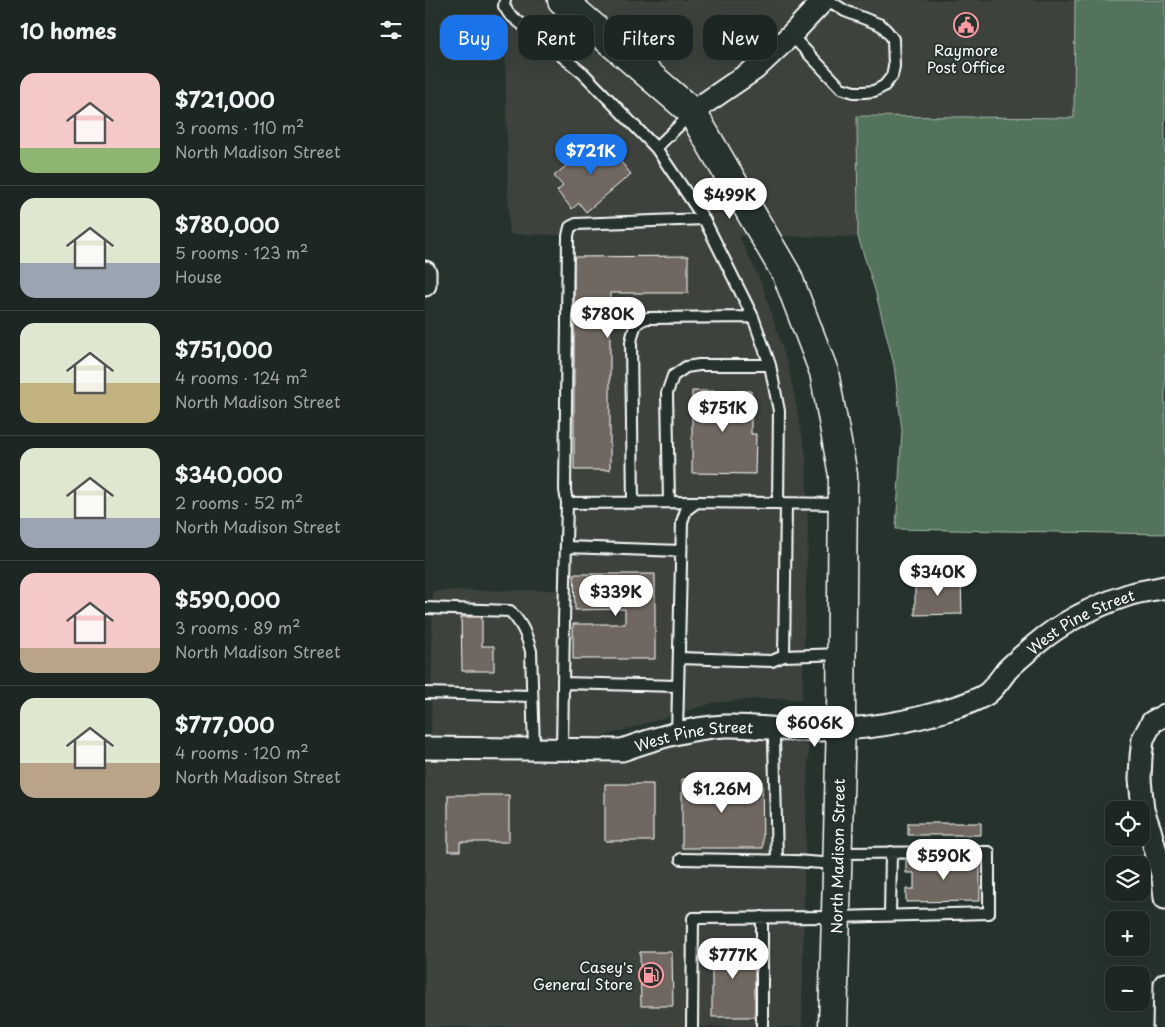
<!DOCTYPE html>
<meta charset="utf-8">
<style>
body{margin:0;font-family:"Playpen Sans",sans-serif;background:#252e2a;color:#f1f3f6;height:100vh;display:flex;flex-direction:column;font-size:19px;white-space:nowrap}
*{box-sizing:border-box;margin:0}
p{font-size:16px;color:#a0a5a5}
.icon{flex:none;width:28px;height:28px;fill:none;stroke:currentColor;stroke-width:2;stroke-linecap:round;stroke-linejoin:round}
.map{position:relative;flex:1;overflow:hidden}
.panel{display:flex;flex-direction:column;background:#1c2622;width:425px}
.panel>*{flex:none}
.guide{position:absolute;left:15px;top:15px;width:475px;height:45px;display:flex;gap:10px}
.buttons{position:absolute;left:680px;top:801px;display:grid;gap:10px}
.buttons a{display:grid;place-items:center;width:45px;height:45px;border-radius:10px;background:#1c2622;box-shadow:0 5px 20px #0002,0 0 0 1px #3a4340;font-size:25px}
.price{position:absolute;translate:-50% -42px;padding:0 11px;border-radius:18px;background:#fff;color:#222;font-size:16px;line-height:32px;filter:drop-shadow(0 1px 2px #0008)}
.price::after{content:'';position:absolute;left:50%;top:30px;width:15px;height:11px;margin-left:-8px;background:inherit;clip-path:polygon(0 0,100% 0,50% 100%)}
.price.active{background:#1a73e8;color:#fff}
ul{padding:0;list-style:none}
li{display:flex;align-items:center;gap:15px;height:125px;padding:0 20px}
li+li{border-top:1px solid #3a4340}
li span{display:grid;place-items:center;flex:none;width:140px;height:100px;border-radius:15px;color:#555}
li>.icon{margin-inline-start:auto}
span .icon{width:60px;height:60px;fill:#fffc;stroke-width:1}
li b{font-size:21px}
h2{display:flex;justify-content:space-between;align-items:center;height:60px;padding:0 20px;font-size:21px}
.tag{padding:0 18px;border-radius:15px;background:#1c2622;box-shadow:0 5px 20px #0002,0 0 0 1px #3a4340;font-size:18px;line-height:45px}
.tag.active{background:#1a73e8;color:#fff}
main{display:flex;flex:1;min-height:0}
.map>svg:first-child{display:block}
.built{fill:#3c433d}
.green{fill:#53735c;stroke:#a9b9ae}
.building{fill:#706861;stroke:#fff}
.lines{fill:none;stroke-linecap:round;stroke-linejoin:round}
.lane-casing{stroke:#fff;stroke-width:14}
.street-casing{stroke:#fff;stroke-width:25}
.secondary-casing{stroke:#fff;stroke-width:31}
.lane{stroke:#26332d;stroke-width:10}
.street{stroke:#26332d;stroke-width:21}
.secondary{stroke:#26332d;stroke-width:28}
.labels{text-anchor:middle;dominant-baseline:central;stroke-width:4;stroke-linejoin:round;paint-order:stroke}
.poi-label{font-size:15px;fill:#fff;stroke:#26332d}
.street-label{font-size:15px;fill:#fff;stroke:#26332d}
</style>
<main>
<section class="panel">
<h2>10 homes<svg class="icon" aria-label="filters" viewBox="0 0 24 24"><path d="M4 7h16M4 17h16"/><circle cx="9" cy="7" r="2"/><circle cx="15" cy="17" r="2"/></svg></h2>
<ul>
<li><span style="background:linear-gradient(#f6c9c9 75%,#8fb573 0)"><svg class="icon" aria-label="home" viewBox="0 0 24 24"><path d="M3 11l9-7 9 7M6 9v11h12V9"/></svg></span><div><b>$721,000</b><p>3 rooms · 110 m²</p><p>North Madison Street</p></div></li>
<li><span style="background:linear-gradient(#dfe7d0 65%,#9aa5b1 0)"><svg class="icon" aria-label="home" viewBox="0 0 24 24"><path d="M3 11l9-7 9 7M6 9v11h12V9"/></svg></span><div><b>$780,000</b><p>5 rooms · 123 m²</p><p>House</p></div></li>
<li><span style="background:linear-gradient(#dfe7d0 60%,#c2b280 0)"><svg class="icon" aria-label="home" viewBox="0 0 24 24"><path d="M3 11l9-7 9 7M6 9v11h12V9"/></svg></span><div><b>$751,000</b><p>4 rooms · 124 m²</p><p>North Madison Street</p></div></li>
<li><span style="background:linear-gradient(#dfe7d0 70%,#9aa5b1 0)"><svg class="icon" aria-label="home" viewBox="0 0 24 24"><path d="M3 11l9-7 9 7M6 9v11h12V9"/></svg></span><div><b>$340,000</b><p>2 rooms · 52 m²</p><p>North Madison Street</p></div></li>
<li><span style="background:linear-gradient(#f6c9c9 75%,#b9a48a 0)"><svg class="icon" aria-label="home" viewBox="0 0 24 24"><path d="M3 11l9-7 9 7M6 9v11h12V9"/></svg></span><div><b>$590,000</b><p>3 rooms · 89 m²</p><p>North Madison Street</p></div></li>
<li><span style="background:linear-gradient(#dfe7d0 65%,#b9a48a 0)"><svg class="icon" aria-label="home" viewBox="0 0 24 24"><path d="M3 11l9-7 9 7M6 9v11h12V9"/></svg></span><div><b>$777,000</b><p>4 rooms · 120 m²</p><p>North Madison Street</p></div></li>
</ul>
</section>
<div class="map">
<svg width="740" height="1027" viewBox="0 0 740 1027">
<rect width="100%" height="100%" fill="#26332d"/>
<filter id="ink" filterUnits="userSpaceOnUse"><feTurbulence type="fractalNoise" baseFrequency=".02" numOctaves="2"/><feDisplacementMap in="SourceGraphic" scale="10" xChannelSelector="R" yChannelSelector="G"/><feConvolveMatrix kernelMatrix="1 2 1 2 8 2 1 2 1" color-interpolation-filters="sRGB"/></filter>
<g filter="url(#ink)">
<path class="built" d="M79,0h571l-1,118 -217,-2 1,121 -119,-1 23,48 27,85 17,86 2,76 -6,168h-47l-42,4 -112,34 -46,1 -124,-2 2,-145 128,-1 3,-355 -55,-1z
M285,734l99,6 -5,146 -2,141h-377v-268l174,1z"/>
<path class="green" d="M650,0h90v534l-269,-5 6,-99 -8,-65 -19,-75 -17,-53 -1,-121 217,2z"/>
<path class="building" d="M175,137l31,37 -45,38 -7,-9 -7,6 -15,-18 6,-5 -9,-10z
M263,256v37h-78v177h-36v-213z
M267,391h59v43h5l-1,40 -63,-1z
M149,574h81v85h-82v-35h52v-15l-50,1z
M536,579l1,35 -47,1v-35z
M36,617h21v29h12v25h-32z
M257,779h80l1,69h-81z
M180,784h48v57h-48z
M23,795h61v47h-49v9h-12z
M483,823h73v12h-73z
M481,860h74v41l-74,1v-13h8v-16h-8z
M287,943h43v74h-43z
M215,952h32l1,54h-32z"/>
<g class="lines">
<defs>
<path id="lane" d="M80,0l-1,6 5,8 75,60 72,74 48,71 49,98 17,48 9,46 -1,92
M366,35l50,53 13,4h10l10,-1 10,-5 8,-10 2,-10 -1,-27 -6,-8 -6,-6 -36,-14 -17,-11
M231,148l35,-34
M244,502l-2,-109 6,-17 13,-9 13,-2h71
M142,503l129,-1
M208,503l-2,-161c3,-13 3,-21 17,-24l105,-1
M141,547l115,4
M0,608l85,3c12,13 16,22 21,40l3,98
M359,656l2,-152
M254,658l93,3 12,-5 57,-2
M138,683l115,3
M0,693l107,3
M252,733l5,-211 4,-12 11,-8 144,2
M137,749l2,-128 3,-118 -2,-13 3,-254 2,-9 6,-3 128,-5
M256,859l114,2 41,3
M352,860l-3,-120 4,-12
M465,916l1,-64
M267,1027l1,-109 143,-1 153,-4v-61l-149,1
M337,1027v-110"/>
<g id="street">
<path d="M267,112l63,-43 36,-34 33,-35"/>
<path d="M0,285v-13"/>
<path d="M740,715l-13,7 -9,17 -2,18 -1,22 3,31 7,20 13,48 2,20"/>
<path id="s1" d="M0,748l197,2c34,-12 67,-22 103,-24 27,-1 53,4 79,4 51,1 101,-6 149,-22 8,-2 29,-10 35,-15 7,-6 13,-15 19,-23 9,-9 19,-17 28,-25 27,-23 60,-39 93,-50 12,-4 25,-5 37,-8"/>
<path d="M739,1027l1,-43"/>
</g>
<path id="secondary" d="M137,0l130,112 95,163 37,97 19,103 -2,246 -8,306"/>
</defs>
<use href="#lane" class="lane-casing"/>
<use href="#street" class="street-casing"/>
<use href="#secondary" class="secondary-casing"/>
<use href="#lane" class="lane"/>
<use href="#street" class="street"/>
<use href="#secondary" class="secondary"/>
</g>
</g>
<defs>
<symbol id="civic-ring" viewBox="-11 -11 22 22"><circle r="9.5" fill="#26332d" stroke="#ff9aa2" stroke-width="1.5"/><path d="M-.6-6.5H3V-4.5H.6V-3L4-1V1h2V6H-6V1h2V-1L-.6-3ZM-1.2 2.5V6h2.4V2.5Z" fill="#ff9aa2"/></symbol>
<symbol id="fuel-ring" viewBox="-11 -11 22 22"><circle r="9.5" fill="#26332d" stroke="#ff9aa2" stroke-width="1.5"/><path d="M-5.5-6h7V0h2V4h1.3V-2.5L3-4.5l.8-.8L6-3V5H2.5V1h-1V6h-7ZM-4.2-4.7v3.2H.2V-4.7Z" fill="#ff9aa2"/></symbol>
</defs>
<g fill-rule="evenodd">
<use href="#civic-ring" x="527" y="11" width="28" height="28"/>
<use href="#fuel-ring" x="212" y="961" width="28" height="28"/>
</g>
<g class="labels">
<g class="poi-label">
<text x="541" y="49">Raymore<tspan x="541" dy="17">Post Office</tspan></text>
<text x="208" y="966" text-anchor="end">Casey's<tspan x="208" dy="17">General Store</tspan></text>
</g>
<g class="street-label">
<text stroke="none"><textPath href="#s1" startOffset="691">West Pine Street</textPath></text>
<text stroke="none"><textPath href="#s1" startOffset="271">West Pine Street</textPath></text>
<text transform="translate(412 856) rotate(-89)">North Madison Street</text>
</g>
</g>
</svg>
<div class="buttons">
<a><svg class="icon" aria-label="locate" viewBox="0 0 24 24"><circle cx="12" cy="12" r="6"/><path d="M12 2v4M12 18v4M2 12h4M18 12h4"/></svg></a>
<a><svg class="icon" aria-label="layers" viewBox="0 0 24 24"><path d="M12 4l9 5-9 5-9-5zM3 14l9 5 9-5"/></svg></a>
<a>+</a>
<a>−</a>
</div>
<b class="price active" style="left:166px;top:176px">$721K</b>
<b class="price" style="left:305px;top:220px">$499K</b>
<b class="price" style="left:183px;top:339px">$780K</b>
<b class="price" style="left:298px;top:433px">$751K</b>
<b class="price" style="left:513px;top:597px">$340K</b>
<b class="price" style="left:191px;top:617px">$339K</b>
<b class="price" style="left:390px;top:748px">$606K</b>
<b class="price" style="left:297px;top:814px">$1.26M</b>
<b class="price" style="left:519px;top:881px">$590K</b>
<b class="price" style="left:308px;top:980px">$777K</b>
<div class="guide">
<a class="tag active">Buy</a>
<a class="tag">Rent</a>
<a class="tag">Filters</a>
<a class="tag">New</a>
</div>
</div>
</main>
